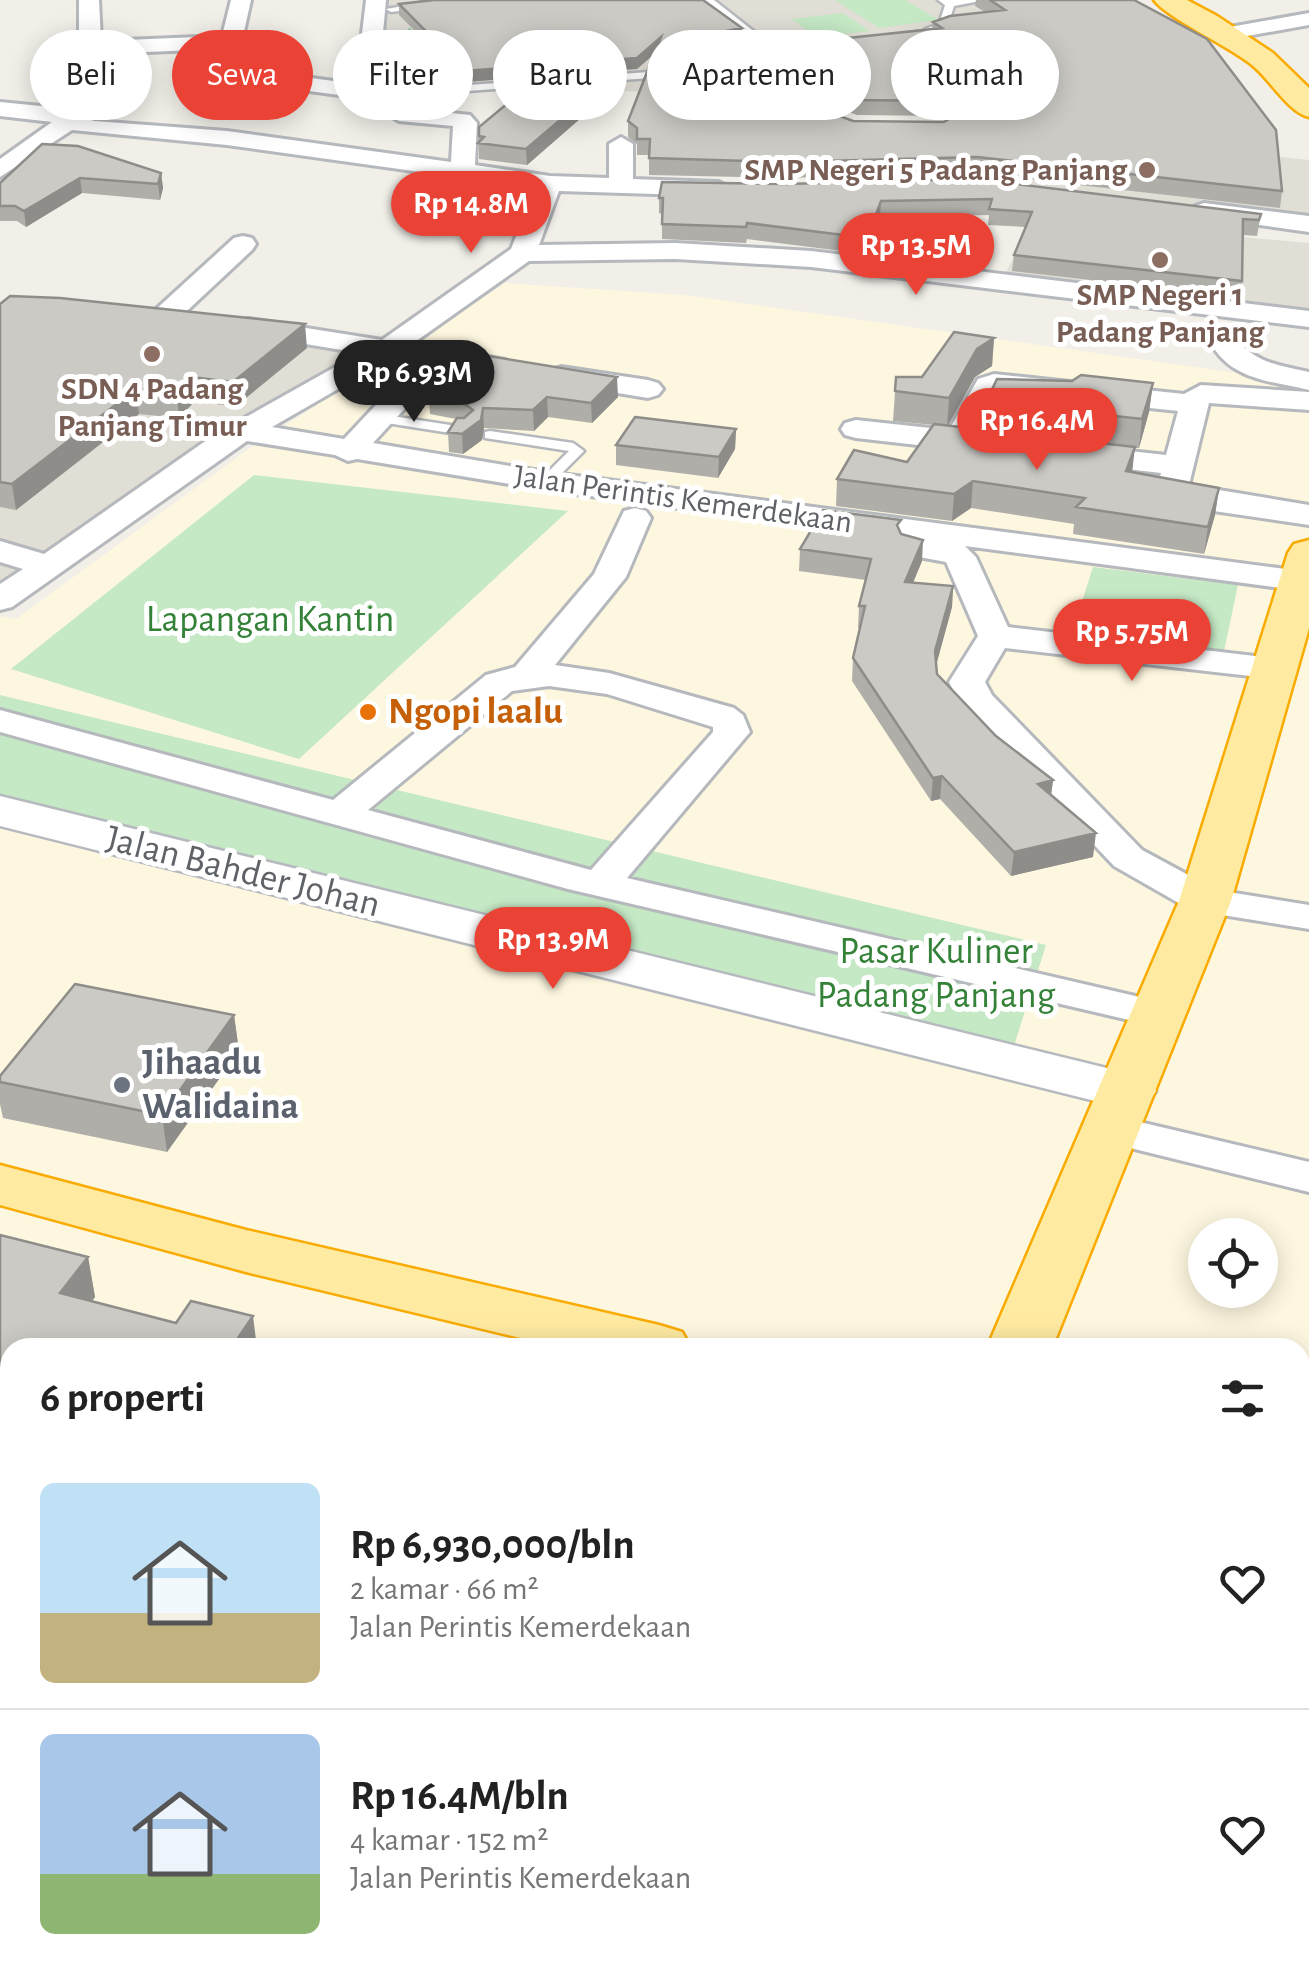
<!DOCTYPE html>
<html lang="id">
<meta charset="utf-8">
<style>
body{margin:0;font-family:"Alegreya Sans",sans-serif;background:#f6f6f6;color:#222;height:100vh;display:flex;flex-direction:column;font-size:38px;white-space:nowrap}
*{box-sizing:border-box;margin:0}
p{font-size:32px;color:#767676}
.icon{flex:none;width:55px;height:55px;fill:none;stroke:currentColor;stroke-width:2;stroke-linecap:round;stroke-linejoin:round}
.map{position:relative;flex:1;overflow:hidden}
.details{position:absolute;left:0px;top:1338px;width:1310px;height:642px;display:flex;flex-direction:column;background:#fff;border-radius:30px 30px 0 0;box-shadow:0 5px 25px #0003}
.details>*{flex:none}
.banner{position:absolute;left:30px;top:30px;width:1250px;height:90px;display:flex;gap:20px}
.tools{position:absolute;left:1188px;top:1218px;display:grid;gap:20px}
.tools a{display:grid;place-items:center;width:90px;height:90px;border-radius:50%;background:#fff;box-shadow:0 5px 25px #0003;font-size:50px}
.price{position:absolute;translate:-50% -85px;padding:0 22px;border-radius:35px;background:#ea4335;color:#fff;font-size:32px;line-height:65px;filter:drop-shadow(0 2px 5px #0008)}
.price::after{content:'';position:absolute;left:50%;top:60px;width:30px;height:22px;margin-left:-15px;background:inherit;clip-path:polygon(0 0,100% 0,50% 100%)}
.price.on{background:#222;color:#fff}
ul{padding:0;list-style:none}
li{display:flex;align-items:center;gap:30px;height:250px;padding:0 40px}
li+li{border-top:2px solid #e0e0e0}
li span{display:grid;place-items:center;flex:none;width:280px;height:200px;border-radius:15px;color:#555}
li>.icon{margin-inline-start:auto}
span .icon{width:120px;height:120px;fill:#fffc;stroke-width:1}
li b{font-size:42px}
h2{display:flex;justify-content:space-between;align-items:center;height:120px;padding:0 40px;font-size:42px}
.chip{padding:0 35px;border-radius:45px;background:#fff;box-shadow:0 5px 25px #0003;font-size:35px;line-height:90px}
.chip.on{background:#ea4335;color:#fff}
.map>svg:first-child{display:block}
.commercial{fill:#fef7e0;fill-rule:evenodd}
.education{fill:#e1ded6}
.green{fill:#c5e8c5}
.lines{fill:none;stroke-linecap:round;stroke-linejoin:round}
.stream{stroke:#aadaff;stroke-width:15}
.service-casing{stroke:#b5b8bc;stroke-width:5}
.minor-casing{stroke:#b5b8bc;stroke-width:6}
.secondary-casing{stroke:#b6babf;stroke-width:5}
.trunk-casing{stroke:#f9ab00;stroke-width:5}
.path{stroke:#9cc7a9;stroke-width:4;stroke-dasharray:5 2.5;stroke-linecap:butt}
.service{fill:#fff;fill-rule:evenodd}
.minor{fill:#fff;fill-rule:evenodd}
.secondary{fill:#fff;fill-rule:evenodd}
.trunk{fill:#feeaa1;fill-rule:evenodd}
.wall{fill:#afaea9;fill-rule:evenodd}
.shaded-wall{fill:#8f8d8a}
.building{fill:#cccac5;stroke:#8f8d8a;stroke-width:2.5;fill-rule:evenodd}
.education-dot{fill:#8d6e63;stroke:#fff;stroke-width:4}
.food-dot{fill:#e8710a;stroke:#fff;stroke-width:4}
.worship-dot{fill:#6b7280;stroke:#fff;stroke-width:4}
.labels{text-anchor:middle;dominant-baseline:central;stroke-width:10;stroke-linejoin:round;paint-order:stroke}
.far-education-label{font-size:32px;font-weight:bold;fill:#785e54;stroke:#fff}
.far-street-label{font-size:32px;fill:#5f6368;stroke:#fff}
.park-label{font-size:38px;fill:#348238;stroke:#fff}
.food-label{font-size:38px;font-weight:bold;fill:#c56008;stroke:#fff;text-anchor:start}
.street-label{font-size:38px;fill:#5f6368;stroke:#fff}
.worship-label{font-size:38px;font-weight:bold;fill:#5b616d;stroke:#fff;text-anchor:start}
</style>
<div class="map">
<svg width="1309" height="1978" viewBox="0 0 1309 1978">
<rect width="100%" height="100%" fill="#f1efe8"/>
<path class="commercial" d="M505,283l179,12 625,88v1595h-181l-21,-8h193v-622h-1290v139l-10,-3v-868l16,3 227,-166zM1205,1235h55v55h-55z"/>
<path class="education" d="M382,0h630l-35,5 57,54 -197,39 -216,-7 -254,1z
M960,133l179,8 170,19v60l-316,-39z
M1032,218l277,25v71l-305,-37z
M0,314l116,4 252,34 -368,245z"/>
<path class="green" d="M835,0h70l34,20 -60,8z
M843,13l27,18 -53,6 -26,-18z
M254,475l314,36 -269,248 -288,-90z
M1093,567l145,18 -15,71 -152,-20z
M0,695l108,26 938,224 -33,104 -1013,-250z"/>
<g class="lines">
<path class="stream" d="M0,1915l10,15
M36,1970l6,8"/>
<defs>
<path id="service" d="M703,0h11l47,37 20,6 -5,3 -22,-5z
M938,0h47l-31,6 -7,22 -22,5v-4l14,-5 6,-19z
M426,2l3,5 -38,5 -5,-3z
M669,64l5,3 -1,2 -23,9 -55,4 -5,-3 5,-3 53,-4z
M556,79l5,3 -1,2 -92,7 -5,-3 5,-3z
M379,414l84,13 7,4 -7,4 -89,-14v-6z
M490,431l83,12 11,8 -33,33 -5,1 -7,-4 30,-30 -84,-13v-6z"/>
<path id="minor" d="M79,0h20l2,41 121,-5 9,-36h20l-15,68 120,16 10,-84h20l-8,87 25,7 2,14 65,7 7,8 -2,42 75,11 59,2v-34l12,-7 12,7v35l86,3 12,7 -12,7 -160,-5 -20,54 137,-2 135,8 498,60v16l-498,-60 -135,-8 -147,2 -117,83 93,16 4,6 -4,6 -10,3 -51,-9 -71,77 173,29 763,100v18l-6,1 -338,-45 11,11 32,70 281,33 5,8 -5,8 -13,3 -271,-31 -20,34 7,13 150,155 74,40 93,15v24l-118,-19 -77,-44 -156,-166 -9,-18 29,-46 -32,-74 -43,-8 -4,-7 10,-8 -363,-49 -189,-31 -9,2 -13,-6 -88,-14 -235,166 -12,3v-26l23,-15 -23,-7v-21l44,13 170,-119 146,-82 -121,-20 -4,-6 4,-6 10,-2 133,21 129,-91 24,-61 -308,-43 -155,-15 -72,47v-18l52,-37 -52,-6v-14l51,5 20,-17 8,-42zM218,49l-5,21 7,9 163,22 -2,9 18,11 54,5 -2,36 -224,-31 -133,-10 -23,-8 22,-21 7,-38zM392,358l24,4 -72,77 -72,-12z
M1309,13v12l-79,14 -11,-6 11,-6z
M1204,203l105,13v16l-114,-16 -4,-5 4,-5z
M243,236l9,2 4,6 -4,6 -78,73h-20l-4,-6 4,-6 80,-73z
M1224,333l10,2c19,28 44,30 75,37v18c-38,-9 -80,-10 -99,-49l4,-6z
M561,367l87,13 10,3 5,6 -5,6 -10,3 -97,-16 -5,-6 5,-6z
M994,374l190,20 17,-9 108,7v18l-100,-7 -20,82 120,20v20l-123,-18 -11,-3 -18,-16 4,-15 -86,-10 -11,-2 -4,-7 4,-7 11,-2 91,10 12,-44 -179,-19 -21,42 12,3 4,6 -4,6 -11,3 -123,-14 -11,-3 -4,-6 4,-6 11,-3 93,10 29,-51z
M635,508l11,3 5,7 -25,59 -71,88 54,8 125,35 9,7 7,17 -123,146 547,127 7,9 -7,9 -15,4 -591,-138 -568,-157v-22l333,90 153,-125 29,-8 79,-93 30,-63zM549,686l58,8 106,33v5l-122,138 -223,-60 144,-119z
M1110,1115l199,47v30l-215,-53 -7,-10 7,-10z
M827,1970h64l-2,8h-64z
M957,1970h78l4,8h-78z
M1132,1970h64l-2,8h-64z"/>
<path id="secondary" d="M0,796l1127,277 20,5 9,13 -9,13 -20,5 -1127,-283z"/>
<path id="trunk" d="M1154,0h33l30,16 56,37 36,35v29c-21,-5 -39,-38 -57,-52 -23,-19 -85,-47 -98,-65z
M1309,540v88l-78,273 -179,447h-65l192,-447 109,-348 6,-9z
M0,1165l246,65 413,95 23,7 9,16h-129l-316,-76 -246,-67z
M1300,1483l9,3v52l-9,-3z"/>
</defs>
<use href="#service" class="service-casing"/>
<use href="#minor" class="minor-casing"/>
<use href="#secondary" class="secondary-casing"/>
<use href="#trunk" class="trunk-casing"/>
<path class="path" d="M408,29l45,44
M398,48l28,-1"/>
<use href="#service" class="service"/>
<use href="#minor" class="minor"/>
<use href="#secondary" class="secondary"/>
<use href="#trunk" class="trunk"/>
</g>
<path class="wall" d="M976,0h158l148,191 -2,17 -305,-35 -191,5 -135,-3v-20h-12v-11l-9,-7v-16l27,-57v-11l-18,16 -17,1v14l-93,81 -48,-6v-32l61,-51 -74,6 -67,-67v-11l343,24v10l68,4 122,-13 1,-7 52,-10 -10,-6zM698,99l132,6 27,10 86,1 4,4 -3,2 -91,-1 -159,-19z
M161,173l2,15 -3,12 -78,-7 -56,34 -9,-6h-17v-38z
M662,182l599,32 -4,22 -14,-1 -1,46 -2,16 -228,-26 2,-16 11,-28 -37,-2 1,-10 -109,2 -14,37 -119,-15 -1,4 -84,-4v-25l-3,-1v-15z
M0,304l307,44 -71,58 -42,-4 -15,16 -40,-4 -123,96 -16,-3z
M994,338l-2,28 -17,11 -27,49 36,4 2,-28 167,-19 -4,29 -10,36h-5l-2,24 87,16 -4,27 -11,39 -131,-20 1,-10 -103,-16 -19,13 -116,-15 1,-27 70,-17 27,-37 -41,-4 3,-44h26z
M420,377l198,20 -26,26 -44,-6 -14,14 -50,-3 -2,12 -19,14 -14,-2 -1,-20 8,-13 -26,-5 -1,-15 -8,-3z
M736,429l-1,20 -17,29 -102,-13v-20z
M900,533l22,28 -9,22 40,3 -1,21 -16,58 1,9 59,62 57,44 -2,15 42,62 -82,19 -71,-77 -9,2 -79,-120 1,-23 7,-30h-2l1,-22 7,-26 -67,-9 1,-22z
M234,1015l5,36 -72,101 -164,-34 -3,-14v-28z
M0,1235l88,22 7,40 -3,4 84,22 77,-7 -243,32v102l-10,-3z"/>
<path class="shaded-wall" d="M742,28v11l-53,9 -34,16v-10l34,-16z
M661,37v11l-24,21 -17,1v14l-93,81 -1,-16 92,-79 -152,12 -1,-11z
M698,84v15l-16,10v-15z
M161,173l2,15 -3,12 -2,-16z
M80,178l2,15 -56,34 -2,-16z
M881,201l-1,16 -14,37 1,-16z
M305,324l2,24 -71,58 -3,-24z
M994,338l-2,28 -17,11 -28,50 2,-29 28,-49z
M192,377l2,25 -15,16 -2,-24z
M617,377l1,20 -26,26 -1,-20z
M1153,383l-4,29 -10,36 3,-29z
M136,389l3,25 -123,96 -4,-26z
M547,397l1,20 -14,14 -1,-21z
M483,408l1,20 -2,12 -19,14 -1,-20z
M736,429l-1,20 -17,29 1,-21z
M1135,447l-3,26 -6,-2z
M973,481l-2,27 -19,13 2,-27z
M1219,488l-4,27 -11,39 4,-27z
M923,540l-1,21 -18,43 1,-22z
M953,586l-1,21 -18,66 1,-22z
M942,776l-2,23 -9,2 2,-23z
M1053,780l-3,24 -12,-20z
M1096,833l-3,24 -82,19 3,-24z
M234,1015l5,36 -72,101 -5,-37z
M88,1257l7,40 -28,36 -7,-40z
M253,1316l4,32 -19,-10z
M689,1970h16l-3,8h-16z"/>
<path class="building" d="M434,0h269l39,28 -53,10 -34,16 6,-17 -24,21 -172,13 -66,-67z
M990,0h144l73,39 69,91 6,61 -305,-34 -193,5 -135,-4 1,-19h-13v-11l-9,-7 21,-54 49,-21 60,-11 41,-1 11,8 132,-14 -9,-6 17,-6 55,-6zM698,84l133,6 26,10 87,1 16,11 -16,10 -91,-1 -27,-10 -139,-9 -5,-8z
M620,69l-94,80 -48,-6 6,-6 -5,-1v-9l64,-53z
M42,144l36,2 83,27 -3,11 -78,-6 -56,33 -9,-5h-15v-23z
M976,179l285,35 -2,6 -16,-1 -1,62 -228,-26 18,-43 -43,-3 3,-10 -111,2 -14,37 -120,-15 -1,4 -84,-3 1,-26h-4l3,-16 123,2z
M10,296l50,2 245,26 -72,58 -41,-5 -15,17 -41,-5 -124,95 -12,-2v-178z
M954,332l40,6 -17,11 -28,49 -54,-7 1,-14h26z
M445,349l172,28 -26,26 -44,-6 -14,13 -50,-2 -2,12 -19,14 -14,-2 9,-14h7l9,-8 -7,-5 2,-3 -39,-8 13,-12 -22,-5z
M1081,375l72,8 -11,36 -156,-17 11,-23 75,2z
M635,417l101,12 -17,28 -103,-12z
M934,424l201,23 -9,24 93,17 -11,39 -132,-20 9,-9 -112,-17 -19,13 -117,-15 17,-29 53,12z
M823,510l78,10 -4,5 4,9 22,6 -18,42 48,4 -18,65 2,23 59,62 57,44 -15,4 58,49 -82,19 -72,-76 -9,2 -80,-120 12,-52h-6l12,-47 -71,-10z
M75,984l159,31 -72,100 -162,-33v-6z
M0,1235l88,22 -28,36 116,30 15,-22 62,15 -15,22 39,10h-267v63l-10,-2z
M506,1970h183l-3,8h-184z"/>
<g class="education-dot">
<circle cx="1147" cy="170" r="10"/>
<circle cx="1160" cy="260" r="10"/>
<circle cx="152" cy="354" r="10"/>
</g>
<circle class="food-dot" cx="368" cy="712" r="10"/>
<circle class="worship-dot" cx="122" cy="1085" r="10"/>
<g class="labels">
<g class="far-education-label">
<text x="1127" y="170" text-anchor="end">SMP Negeri 5 Padang Panjang</text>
<text x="1160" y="295">SMP Negeri 1<tspan x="1160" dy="37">Padang Panjang</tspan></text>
<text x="152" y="389">SDN 4 Padang<tspan x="152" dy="37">Panjang Timur</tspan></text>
</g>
<g class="far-street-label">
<text transform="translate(683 499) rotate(8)">Jalan Perintis Kemerdekaan</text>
</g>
<g class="park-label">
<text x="270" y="620">Lapangan Kantin</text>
<text x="936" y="952">Pasar Kuliner<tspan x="936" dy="44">Padang Panjang</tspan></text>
</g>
<g class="food-label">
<text x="388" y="712">Ngopi laalu</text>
</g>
<g class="street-label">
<text transform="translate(243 872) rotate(14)">Jalan Bahder Johan</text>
</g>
<g class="worship-label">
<text x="142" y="1063">Jihaadu<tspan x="142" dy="44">Walidaina</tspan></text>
</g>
</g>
</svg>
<div class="tools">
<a><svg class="icon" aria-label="locate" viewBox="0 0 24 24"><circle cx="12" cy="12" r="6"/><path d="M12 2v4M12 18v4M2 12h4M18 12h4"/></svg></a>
</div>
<b class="price" style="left:471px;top:256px">Rp 14.8M</b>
<b class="price" style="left:916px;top:298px">Rp 13.5M</b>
<b class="price on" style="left:414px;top:425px">Rp 6.93M</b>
<b class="price" style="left:1037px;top:473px">Rp 16.4M</b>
<b class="price" style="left:1132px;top:684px">Rp 5.75M</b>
<b class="price" style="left:553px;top:992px">Rp 13.9M</b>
<div class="banner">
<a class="chip">Beli</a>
<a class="chip on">Sewa</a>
<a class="chip">Filter</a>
<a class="chip">Baru</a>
<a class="chip">Apartemen</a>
<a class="chip">Rumah</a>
</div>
<section class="details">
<h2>6 properti<svg class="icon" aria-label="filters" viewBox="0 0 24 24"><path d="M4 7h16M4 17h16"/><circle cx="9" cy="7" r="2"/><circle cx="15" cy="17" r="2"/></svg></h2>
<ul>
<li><span style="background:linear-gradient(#bfe0f5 65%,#c2b280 0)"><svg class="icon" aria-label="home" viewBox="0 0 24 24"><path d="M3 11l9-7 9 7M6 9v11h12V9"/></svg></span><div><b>Rp 6,930,000/bln</b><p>2 kamar · 66 m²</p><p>Jalan Perintis Kemerdekaan</p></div><svg class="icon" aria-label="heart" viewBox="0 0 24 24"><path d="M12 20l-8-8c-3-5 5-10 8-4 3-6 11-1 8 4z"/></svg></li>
<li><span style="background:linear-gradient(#a9c7e8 70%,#8fb573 0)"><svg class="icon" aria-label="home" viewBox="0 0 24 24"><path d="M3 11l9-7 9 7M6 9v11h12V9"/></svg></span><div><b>Rp 16.4M/bln</b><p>4 kamar · 152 m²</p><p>Jalan Perintis Kemerdekaan</p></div><svg class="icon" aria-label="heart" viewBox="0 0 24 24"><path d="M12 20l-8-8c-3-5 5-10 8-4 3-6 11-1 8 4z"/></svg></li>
</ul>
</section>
</div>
